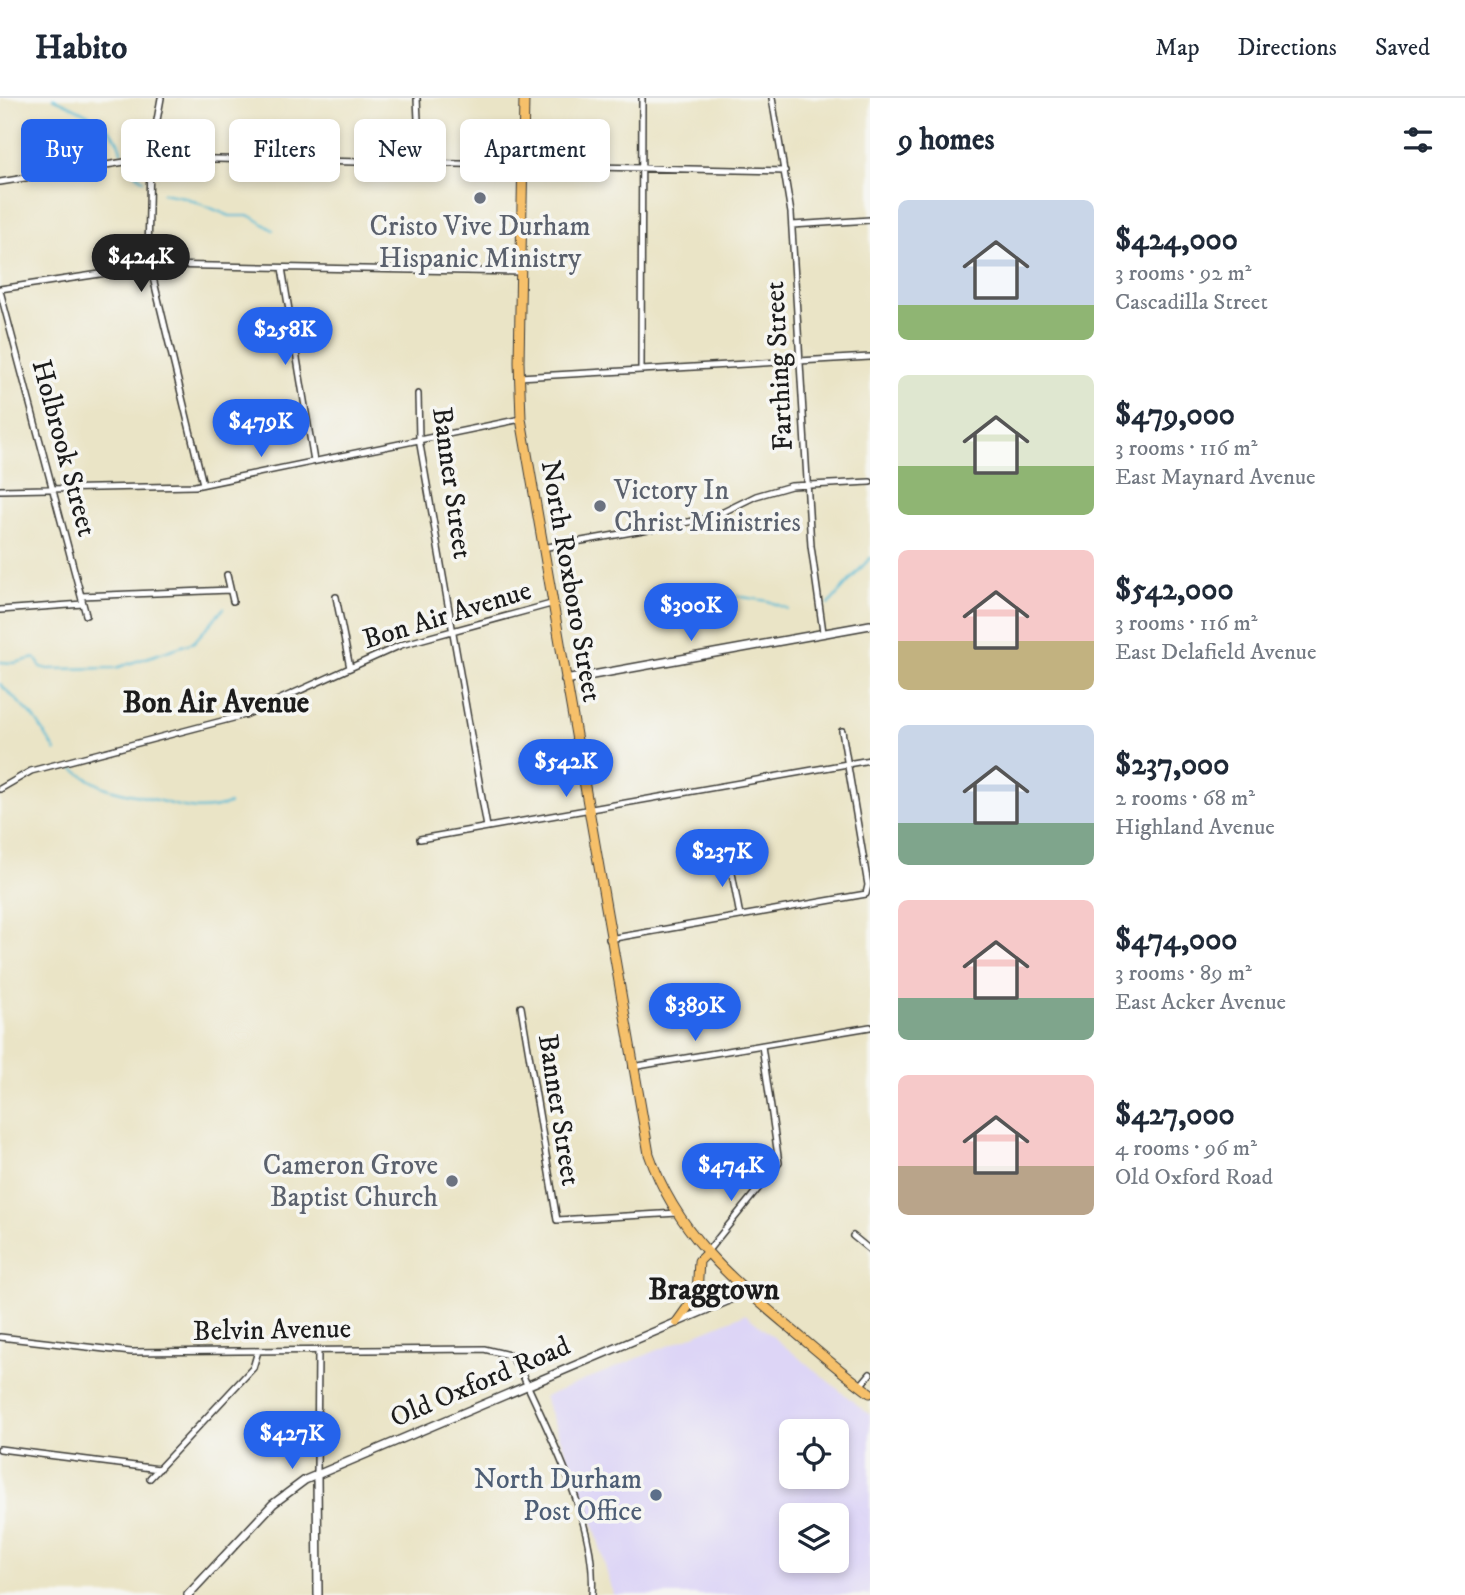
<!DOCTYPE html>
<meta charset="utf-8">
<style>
body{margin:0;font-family:"IM FELL DW Pica",serif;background:#f2f2f3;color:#1f2937;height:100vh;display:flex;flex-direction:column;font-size:26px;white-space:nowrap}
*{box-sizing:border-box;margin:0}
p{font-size:23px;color:#747a83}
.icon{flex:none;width:38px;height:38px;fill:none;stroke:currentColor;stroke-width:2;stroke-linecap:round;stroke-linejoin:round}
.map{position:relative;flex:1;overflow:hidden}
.side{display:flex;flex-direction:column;background:#fff;width:595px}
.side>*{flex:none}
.hud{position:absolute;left:21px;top:21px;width:665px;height:63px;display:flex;gap:14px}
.controls{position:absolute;left:779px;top:1321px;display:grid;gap:14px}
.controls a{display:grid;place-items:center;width:70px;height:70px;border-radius:10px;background:#fff;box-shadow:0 4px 10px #0003;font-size:35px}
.price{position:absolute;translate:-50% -60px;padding:0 16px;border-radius:24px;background:#2563eb;color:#fff;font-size:23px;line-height:46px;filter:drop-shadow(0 2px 4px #0008)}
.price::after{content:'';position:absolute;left:50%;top:42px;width:21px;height:16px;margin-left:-10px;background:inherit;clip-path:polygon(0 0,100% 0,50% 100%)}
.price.current{background:#222;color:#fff}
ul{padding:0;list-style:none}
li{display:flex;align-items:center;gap:21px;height:175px;padding:0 28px}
li span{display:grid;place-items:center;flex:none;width:196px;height:140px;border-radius:10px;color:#555}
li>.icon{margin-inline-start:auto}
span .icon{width:84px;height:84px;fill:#fffc;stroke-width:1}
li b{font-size:30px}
h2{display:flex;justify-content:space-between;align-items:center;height:84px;padding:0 28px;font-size:30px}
.tag{padding:0 24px;border-radius:10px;background:#fff;box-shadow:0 4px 10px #0003;font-size:24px;line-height:63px}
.tag.current{background:#2563eb;color:#fff}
header{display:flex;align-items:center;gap:42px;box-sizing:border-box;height:98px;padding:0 35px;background:#fff;border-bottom:2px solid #e0e1e3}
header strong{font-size:33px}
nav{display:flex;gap:38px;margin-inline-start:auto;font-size:24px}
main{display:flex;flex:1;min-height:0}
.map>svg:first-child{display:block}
.built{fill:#ddd5f6;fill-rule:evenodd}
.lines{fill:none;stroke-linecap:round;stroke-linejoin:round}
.stream{stroke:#57bad6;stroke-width:2}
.minor-casing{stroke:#3b3a36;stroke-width:8}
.tertiary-casing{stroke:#3b3a36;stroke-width:10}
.primary-casing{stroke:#3b3a36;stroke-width:11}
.minor{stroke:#fff;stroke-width:5}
.tertiary{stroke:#fff;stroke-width:7}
.primary{stroke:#f6c06b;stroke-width:9}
.worship-dot{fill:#6b7280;stroke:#f6f6f2;stroke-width:2.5}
.service-dot{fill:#5c6f8a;stroke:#f6f6f2;stroke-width:2.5}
.labels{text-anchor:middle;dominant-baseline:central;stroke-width:7;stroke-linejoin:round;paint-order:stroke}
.worship-label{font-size:28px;fill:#5b616d;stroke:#f6f6f2}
.street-label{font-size:28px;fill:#1c1c1c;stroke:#f6f6f2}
.service-label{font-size:28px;fill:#4e5e75;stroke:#f6f6f2;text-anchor:end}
.neighbourhood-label{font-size:30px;font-weight:bold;fill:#1c1c1c;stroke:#f6f6f2}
</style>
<header>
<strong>Habito</strong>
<nav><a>Map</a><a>Directions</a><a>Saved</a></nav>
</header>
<main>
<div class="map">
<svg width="870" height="1497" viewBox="0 0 870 1497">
<rect width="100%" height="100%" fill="#f6f6f2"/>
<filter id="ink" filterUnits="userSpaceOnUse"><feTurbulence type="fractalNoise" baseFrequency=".0143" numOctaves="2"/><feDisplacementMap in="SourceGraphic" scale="14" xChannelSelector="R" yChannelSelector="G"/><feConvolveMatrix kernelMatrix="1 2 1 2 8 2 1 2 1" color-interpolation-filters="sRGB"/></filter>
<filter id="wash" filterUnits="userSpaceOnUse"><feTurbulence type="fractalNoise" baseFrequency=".00686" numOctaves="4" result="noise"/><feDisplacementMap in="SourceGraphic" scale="28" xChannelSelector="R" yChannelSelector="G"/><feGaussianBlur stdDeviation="1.57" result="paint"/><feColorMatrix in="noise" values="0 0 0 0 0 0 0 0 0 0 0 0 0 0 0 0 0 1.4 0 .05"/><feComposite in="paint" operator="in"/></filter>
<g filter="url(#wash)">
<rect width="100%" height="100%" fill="#eae4c6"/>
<path class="built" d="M745,1216l125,101v180h-257l-20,-73 -49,-125zM791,1334h45v45h-45zM791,1418h45v45h-45z"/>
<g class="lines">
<path class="stream" d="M53,0c23,11 64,25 68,54
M126,67l17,15
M162,95l22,4 46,19h21l22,14
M736,498l32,5 20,8
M828,507l42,-47
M0,564l14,1 21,-5 6,9 7,2 68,-1 78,-26 30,-34
M0,586l34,33 22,34
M71,669c27,20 37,23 69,29 34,7 52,20 89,8"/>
</g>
</g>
<g filter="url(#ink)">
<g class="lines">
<defs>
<path id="minor" d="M161,0l-11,61 -2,98 55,227
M417,0l3,66
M772,0l19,115 20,333 12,86
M0,84l137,-22 32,-2 616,13
M792,127l78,-5
M282,170l32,193
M0,191l160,-24 361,7
M0,193l86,324
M641,272l1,-272
M519,279l351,-20
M418,296l1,45 68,388
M0,392l195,-4 326,-67
M542,450l169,-30 45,-22 35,-10 79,-4
M227,477l6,26
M81,498l149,-6
M336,499l14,71
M0,512l83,-6
M0,691l31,-18 214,-56 156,-70 150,-41
M420,741l450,-79
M729,759l11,59
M609,841l257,-45 2,-9 -26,-154
M521,909l36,213 121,-7
M632,969l238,-40
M853,1138l17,14
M706,1155l73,-90 -17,-117
M0,1239l131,15 353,-3 25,6 10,12c29,65 79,157 73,228
M860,1288l10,-12
M0,1351l159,20
M317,1376l1,-123
M150,1380l103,-110 5,-17"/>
<path id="tertiary" d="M565,582l305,-55
M317,1376l1,121
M188,1497l85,-91 32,-24 422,-179 17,-11"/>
<path id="primary" d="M524,0l-5,264 2,57 128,735c27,78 80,123 141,174 26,22 52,45 80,65
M677,1224l20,-28 2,-33 7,-7"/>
</defs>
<use href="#minor" class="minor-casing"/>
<use href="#tertiary" class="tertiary-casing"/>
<use href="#primary" class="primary-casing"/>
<use href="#minor" class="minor"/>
<use href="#tertiary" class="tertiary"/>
<use href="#primary" class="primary"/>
</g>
</g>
<g class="worship-dot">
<circle cx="480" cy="100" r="7"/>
<circle cx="600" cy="408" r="7"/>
<circle cx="452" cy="1083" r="7"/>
</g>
<circle class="service-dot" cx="656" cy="1397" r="7"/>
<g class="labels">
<g class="worship-label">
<text x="480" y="128">Cristo Vive Durham<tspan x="480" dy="32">Hispanic Ministry</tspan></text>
<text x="614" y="392" text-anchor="start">Victory In<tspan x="614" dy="32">Christ Ministries</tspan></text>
<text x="438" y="1067" text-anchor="end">Cameron Grove<tspan x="438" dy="32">Baptist Church</tspan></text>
</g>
<g class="street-label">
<text transform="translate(779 268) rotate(-93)">Farthing Street</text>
<text transform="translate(64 350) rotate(75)">Holbrook Street</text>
<text transform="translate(452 385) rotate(82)">Banner Street</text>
<text transform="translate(571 483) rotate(80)">North Roxboro Street</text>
<text transform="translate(447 517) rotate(-17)">Bon Air Avenue</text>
<text transform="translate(559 1012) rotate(81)">Banner Street</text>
<text transform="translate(272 1232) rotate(-1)">Belvin Avenue</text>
<text transform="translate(480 1284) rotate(-23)">Old Oxford Road</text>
</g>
<g class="service-label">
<text x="642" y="1381">North Durham<tspan x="642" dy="32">Post Office</tspan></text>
</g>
<g class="neighbourhood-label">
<text x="216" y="605">Bon Air Avenue</text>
<text x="714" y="1192">Braggtown</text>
</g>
</g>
</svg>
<div class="controls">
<a><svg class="icon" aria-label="locate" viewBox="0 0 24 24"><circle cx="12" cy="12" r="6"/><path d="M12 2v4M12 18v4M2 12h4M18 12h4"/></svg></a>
<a><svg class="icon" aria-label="layers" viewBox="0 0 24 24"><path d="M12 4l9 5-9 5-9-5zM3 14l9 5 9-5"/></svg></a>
</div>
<b class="price current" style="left:141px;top:196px">$424K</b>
<b class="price" style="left:285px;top:269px">$258K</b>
<b class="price" style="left:261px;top:361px">$479K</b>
<b class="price" style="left:691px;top:545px">$300K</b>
<b class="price" style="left:566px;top:701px">$542K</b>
<b class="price" style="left:722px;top:791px">$237K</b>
<b class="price" style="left:695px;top:945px">$389K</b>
<b class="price" style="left:731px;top:1105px">$474K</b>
<b class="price" style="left:292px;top:1373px">$427K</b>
<div class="hud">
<a class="tag current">Buy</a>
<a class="tag">Rent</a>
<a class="tag">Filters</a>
<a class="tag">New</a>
<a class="tag">Apartment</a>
</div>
</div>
<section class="side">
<h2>9 homes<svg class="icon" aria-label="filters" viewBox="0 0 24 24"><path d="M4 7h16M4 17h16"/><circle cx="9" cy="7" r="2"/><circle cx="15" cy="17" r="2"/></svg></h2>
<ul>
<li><span style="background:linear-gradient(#c9d6e8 75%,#8fb573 0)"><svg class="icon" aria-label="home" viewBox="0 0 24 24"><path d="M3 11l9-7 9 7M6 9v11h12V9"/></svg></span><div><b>$424,000</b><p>3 rooms · 92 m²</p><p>Cascadilla Street</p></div></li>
<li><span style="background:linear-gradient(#dfe7d0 65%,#8fb573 0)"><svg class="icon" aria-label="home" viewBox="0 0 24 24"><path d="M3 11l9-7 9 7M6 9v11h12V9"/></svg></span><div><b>$479,000</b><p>3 rooms · 116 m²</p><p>East Maynard Avenue</p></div></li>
<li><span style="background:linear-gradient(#f6c9c9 65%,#c2b280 0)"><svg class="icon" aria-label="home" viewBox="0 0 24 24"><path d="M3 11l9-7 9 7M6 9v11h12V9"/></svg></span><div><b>$542,000</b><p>3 rooms · 116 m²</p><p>East Delafield Avenue</p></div></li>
<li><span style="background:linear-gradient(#c9d6e8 70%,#7fa58c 0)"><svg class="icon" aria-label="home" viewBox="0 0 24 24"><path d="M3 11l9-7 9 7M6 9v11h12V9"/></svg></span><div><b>$237,000</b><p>2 rooms · 68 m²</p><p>Highland Avenue</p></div></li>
<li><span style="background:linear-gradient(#f6c9c9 70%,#7fa58c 0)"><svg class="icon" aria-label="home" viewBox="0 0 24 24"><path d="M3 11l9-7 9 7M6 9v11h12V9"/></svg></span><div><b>$474,000</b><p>3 rooms · 89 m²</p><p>East Acker Avenue</p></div></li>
<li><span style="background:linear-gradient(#f6c9c9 65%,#b9a48a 0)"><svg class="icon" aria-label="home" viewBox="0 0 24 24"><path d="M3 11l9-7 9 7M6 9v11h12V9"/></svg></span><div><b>$427,000</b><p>4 rooms · 96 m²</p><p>Old Oxford Road</p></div></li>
</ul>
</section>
</main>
